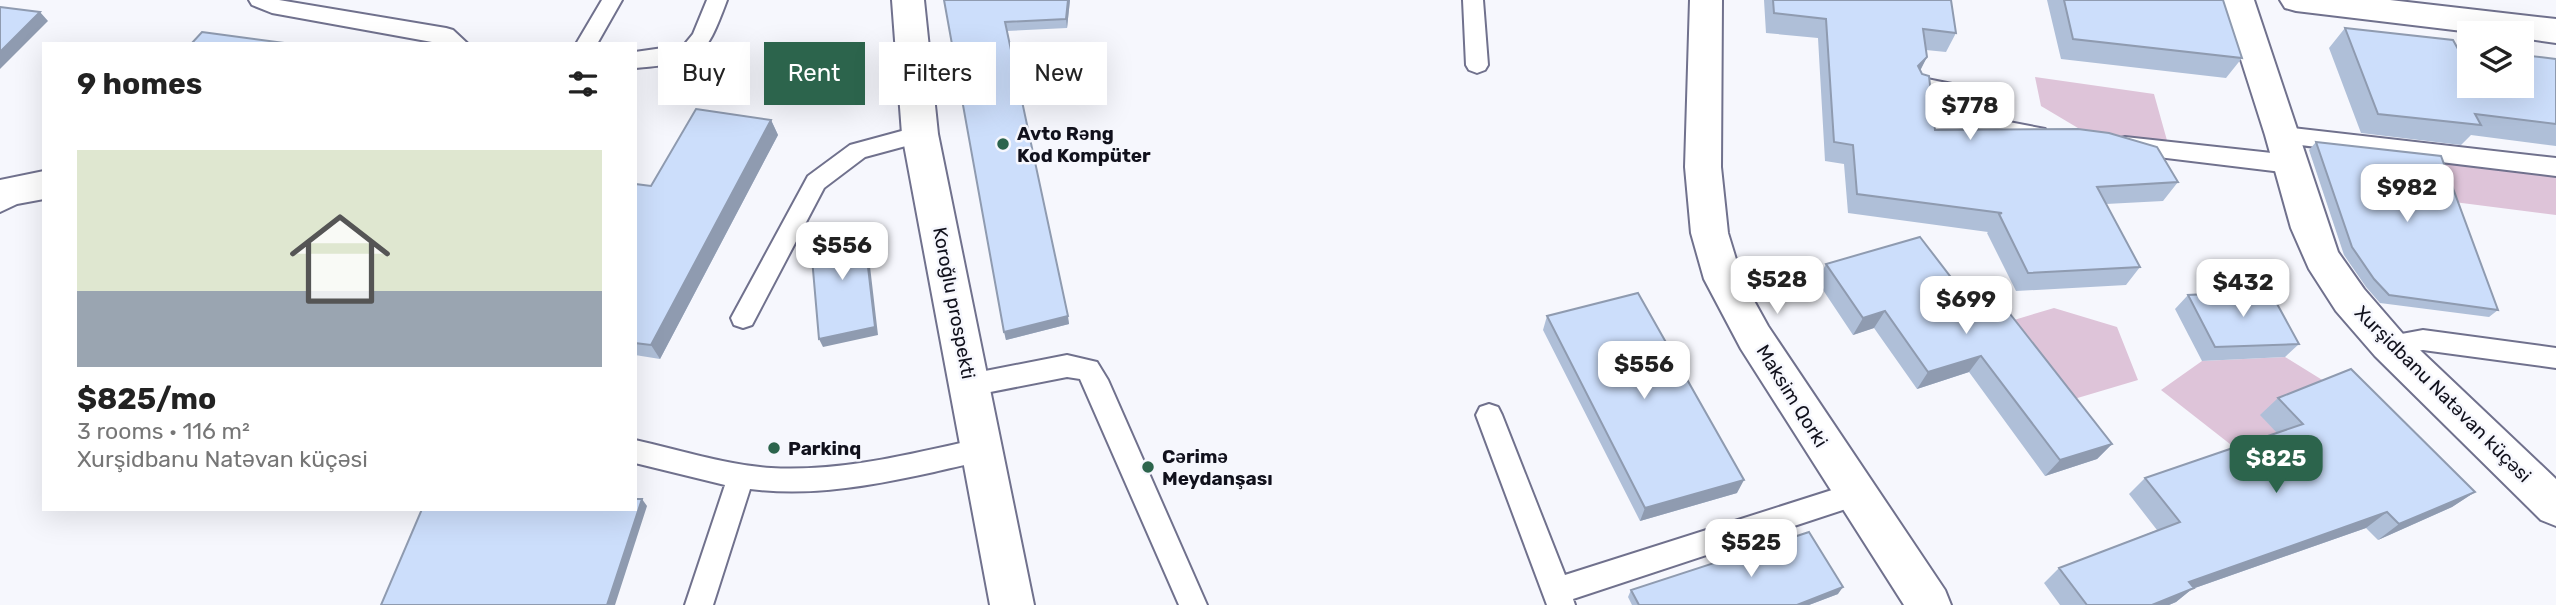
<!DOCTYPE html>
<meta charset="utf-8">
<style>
body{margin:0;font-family:Rubik,sans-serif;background:#f2f2f2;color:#222;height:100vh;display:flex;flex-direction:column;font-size:26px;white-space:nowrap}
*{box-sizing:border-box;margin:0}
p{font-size:23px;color:#767676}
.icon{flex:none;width:38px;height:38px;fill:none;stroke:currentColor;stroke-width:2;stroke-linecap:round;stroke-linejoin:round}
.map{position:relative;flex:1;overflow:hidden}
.side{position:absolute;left:42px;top:42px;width:595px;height:469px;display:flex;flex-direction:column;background:#fff;border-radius:0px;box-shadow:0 7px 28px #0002}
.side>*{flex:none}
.hud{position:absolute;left:658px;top:42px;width:665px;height:63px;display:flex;gap:14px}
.controls{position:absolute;left:2457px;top:21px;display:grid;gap:14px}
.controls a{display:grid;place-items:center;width:77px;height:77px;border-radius:0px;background:#fff;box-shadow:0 7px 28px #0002;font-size:35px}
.price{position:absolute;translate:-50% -60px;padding:0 16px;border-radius:14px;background:#fff;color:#222;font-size:23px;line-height:46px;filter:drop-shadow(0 2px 4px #0008)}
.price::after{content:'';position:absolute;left:50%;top:42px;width:21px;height:16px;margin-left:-10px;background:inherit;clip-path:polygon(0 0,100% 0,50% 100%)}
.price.current{background:#2c644c;color:#fff}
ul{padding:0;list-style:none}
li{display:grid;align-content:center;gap:14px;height:371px;padding:0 35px}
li+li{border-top:2px solid #e0e0e0}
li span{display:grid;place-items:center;height:217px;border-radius:0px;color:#555}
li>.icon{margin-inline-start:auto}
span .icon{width:126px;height:126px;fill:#fffc;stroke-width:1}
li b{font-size:30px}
h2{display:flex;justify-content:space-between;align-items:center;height:84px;padding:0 35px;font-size:30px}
.pill{padding:0 24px;border-radius:0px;background:#fff;box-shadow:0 7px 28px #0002;font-size:24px;line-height:63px}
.pill.current{background:#2c644c;color:#fff}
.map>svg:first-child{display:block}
.green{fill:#dec4d9}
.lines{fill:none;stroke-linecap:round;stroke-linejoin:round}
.service-casing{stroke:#70718d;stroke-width:4}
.minor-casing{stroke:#70718d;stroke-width:4}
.service{fill:#fff;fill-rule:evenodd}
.minor{fill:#fff;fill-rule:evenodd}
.wall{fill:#afbfd8}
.shaded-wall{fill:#8f9bb0}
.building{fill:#ccdefb;stroke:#8f9bb0;stroke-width:2}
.poi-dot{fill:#2c644c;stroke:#f6f7fd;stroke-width:2.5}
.labels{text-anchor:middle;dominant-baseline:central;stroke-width:5;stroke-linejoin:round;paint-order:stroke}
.poi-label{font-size:19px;font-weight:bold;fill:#11111c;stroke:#f6f7fd;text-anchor:start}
.street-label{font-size:19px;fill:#11111c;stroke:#f6f7fd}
</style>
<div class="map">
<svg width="2556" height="605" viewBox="0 0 2556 605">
<rect width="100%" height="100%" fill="#f6f7fd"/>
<path class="green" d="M2035,77l119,17 14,50 -85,-13 -42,-25z
M2464,156l92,11v48l-102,-13 -9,-38z
M2054,308l63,19 21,53 -84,25 -60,-79z
M2285,357l47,29 -71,29 31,34 -48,6 -83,-65 41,-29z"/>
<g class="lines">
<defs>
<path id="service" d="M249,0h30l167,28 7,2 15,14h-25l-171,-31 -20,-8z
M602,0h20l-25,44h-21z
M707,0h20c-23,62 -27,62 -92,68v-16l49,-7 9,-11z
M1463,0h20l5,65 -3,5 -8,3 -8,-3 -3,-5z
M1922,78l50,10 18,26 19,8 36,7 3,6 -3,6c-16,5 -59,-5 -72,-16 -6,-7 -11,-17 -16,-24l-43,-9 -3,-6 3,-6z
M920,126l8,2 3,6 -3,6 -63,17 -41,31 -72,137 -9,3 -9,-3 -3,-7 77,-142 42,-31z
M2283,127l273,31v18l-273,-33 -8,-2 -3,-6 3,-6z
M2125,137l166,18 8,3 3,6 -3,6 -8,3 -166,-20 -8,-2 -3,-6 3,-6z
M2423,330l133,18v20l-133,-18 -34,5 -9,-3 -4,-7 4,-7z
M1067,355l30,7 11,18 99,225h-28l-99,-226 -13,-2 -97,19 -9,-3 -4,-8 4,-8 9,-3z
M1489,404l9,3 4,8 63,160 289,-92 10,4 3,8 -3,8 -291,96 2,6h-28l-71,-190 4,-8z
M983,438l9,3 4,8 -4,8c-18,7 -39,10 -58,15 -60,13 -121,25 -184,17l-37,116h-28l40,-120 -90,-22v-23c45,10 90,25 136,28 72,4 143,-15 212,-30z"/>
<path id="minor" d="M892,0h32l14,134 96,471h-44l-88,-471z
M1690,0h32l-1,167 7,66 14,46 26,47 177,264 6,15h-47l-163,-256 -37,-70 -13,-46 -6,-66z
M2222,0h32l84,252 26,37 39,45 153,145v47l-15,-6 -166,-164 -39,-45 -27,-42 -18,-41 -26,-93z
M2280,0h110l166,19v24l-34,-5v-5h-43l-183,-22 -11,-3z
M44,171v28l-27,5 -17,8v-32z"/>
</defs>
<use href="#service" class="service-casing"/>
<use href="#minor" class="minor-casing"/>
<use href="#service" class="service"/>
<use href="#minor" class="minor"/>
</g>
<path class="wall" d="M944,0h126l-3,28 -60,3 62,293 -63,16z
M1764,0h187l5,33 -10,19 -20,-2 1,7 -7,13 15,60 243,52 -15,19 -57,3 34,63 -14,18 -110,6 -29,-58 1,-1 -140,-19 -4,-49 -19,-3 -7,-123 -52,-5z
M2047,0h176l19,58 -16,20 -165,-19z
M2345,28l113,21 98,10v87l-85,-11 -10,10 -100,-12 -32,-85z
M771,120l7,15 -118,224 -25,-4v-171l16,2z
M2316,142l182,168 -9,7 -109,-14 -14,-16 -22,-32 -35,-105z
M1826,264l134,25 152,155 -15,15 -52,17 -76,-104 -52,17 -43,-61 -21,7 -36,-54z
M2188,295l111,49 -14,13 -83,4 -27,-52z
M1547,316l190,177 -97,28 -97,-191z
M2278,398l197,94 -23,15 -74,33 -12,-12 -174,61 -16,13 -7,3h-109l-16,-22 15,-15 98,-38 -28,-36 16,-16 132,-45 -17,-18z
M1631,590l207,4 -29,11h-177l-4,-8z"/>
<path class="shaded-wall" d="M1068,0h2l-3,28 -1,-9z
M40,12l8,9 -48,48v-17z
M1927,57l-10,20 1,-11z
M771,120l7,15 -118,224 -9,-14z
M863,224l3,8 12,103 -55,12 -4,-8z
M1885,311l-11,17 -21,7 10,-17z
M1068,316l1,8 -63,16 -2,-8z
M1981,356l-12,16 -52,17 11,-17z
M2112,444l-15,15 -52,17 15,-16z
M1744,480l-7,13 -97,28 5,-13z
M2475,492l-23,15 -74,33 21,-16z
M642,499l5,7 -32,99h-8z
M2387,512l-21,16 -174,61 -16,13 -7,3h-17l37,-23z
M1843,587l-5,7 -29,11h-12z"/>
<path class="building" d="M944,0h124l-2,19 -61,3 63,294 -64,16z
M1773,0h178l5,33 -33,-4 4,28 -9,9 4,8 7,2 6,54 143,-1 31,4 48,14 21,35 -81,5 43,80 -112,6 -29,-59 3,-1 -145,-19 -4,-49 -19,-3 -8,-123 -52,-6z
M2064,0h159l19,58 -169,-19z
M0,7l40,5 -40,40z
M2345,28l108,12 5,9 11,1v36h53v-31l34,4v65l-81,-10 6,11 -103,-11z
M202,32l90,12h-101z
M696,109l75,11 -120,225 -16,-2v-159l16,2z
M2316,142l125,14 57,154 -109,-15 -15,-16 -22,-32z
M863,224l12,103 -56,12 -9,-104z
M1920,237l40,52 25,-7 127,162 -52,16 -79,-104 -53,16 -43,-61 -22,7 -37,-54z
M2270,291l29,53 -84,3 -27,-52z
M1638,293l106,187 -99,28 -98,-192z
M2351,369l124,123 -76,32 -12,-12 -198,70 5,6 -42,17h-65l-28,-37 121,-46 -35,-44 158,-54 -25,-26z
M635,499h7l-35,106h-226l41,-96h213z
M1809,532l34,55 -46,18h-158l-8,-15z"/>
<g class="poi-dot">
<circle cx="1003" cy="144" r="7"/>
<circle cx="774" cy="448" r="7"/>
<circle cx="1148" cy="467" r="7"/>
</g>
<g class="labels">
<g class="poi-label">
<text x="1017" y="133">Avto Rəng<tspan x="1017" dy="22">Kod Kompüter</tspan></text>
<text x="788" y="448">Parkinq</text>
<text x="1162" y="456">Cərimə<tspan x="1162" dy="22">Meydanşası</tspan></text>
</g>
<g class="street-label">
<text transform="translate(954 303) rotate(79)">Koroğlu prospekti</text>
<text transform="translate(2443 394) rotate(45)">Xurşidbanu Natəvan küçəsi</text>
<text transform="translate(1792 396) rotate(58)">Maksim Qorki</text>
</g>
</g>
</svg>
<div class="controls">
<a><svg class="icon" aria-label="layers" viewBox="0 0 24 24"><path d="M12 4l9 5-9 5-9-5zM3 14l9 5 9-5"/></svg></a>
</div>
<b class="price" style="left:1970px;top:142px">$778</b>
<b class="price" style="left:2407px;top:224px">$982</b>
<b class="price" style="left:842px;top:282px">$556</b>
<b class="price" style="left:1777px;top:316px">$528</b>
<b class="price" style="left:2243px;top:319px">$432</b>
<b class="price" style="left:1966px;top:336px">$699</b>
<b class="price" style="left:1644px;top:401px">$556</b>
<b class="price current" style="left:2276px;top:495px">$825</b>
<b class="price" style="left:1751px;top:579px">$525</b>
<div class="hud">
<a class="pill">Buy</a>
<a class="pill current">Rent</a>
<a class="pill">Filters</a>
<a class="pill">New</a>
</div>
<section class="side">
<h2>9 homes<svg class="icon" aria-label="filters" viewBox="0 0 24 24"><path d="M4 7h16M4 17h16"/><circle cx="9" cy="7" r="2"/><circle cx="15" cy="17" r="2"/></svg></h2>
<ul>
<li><span style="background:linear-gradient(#dfe7d0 65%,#9aa5b1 0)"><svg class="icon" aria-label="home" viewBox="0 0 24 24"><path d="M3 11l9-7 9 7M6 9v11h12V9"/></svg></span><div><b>$825/mo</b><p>3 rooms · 116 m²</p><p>Xurşidbanu Natəvan küçəsi</p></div></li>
</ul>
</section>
</div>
